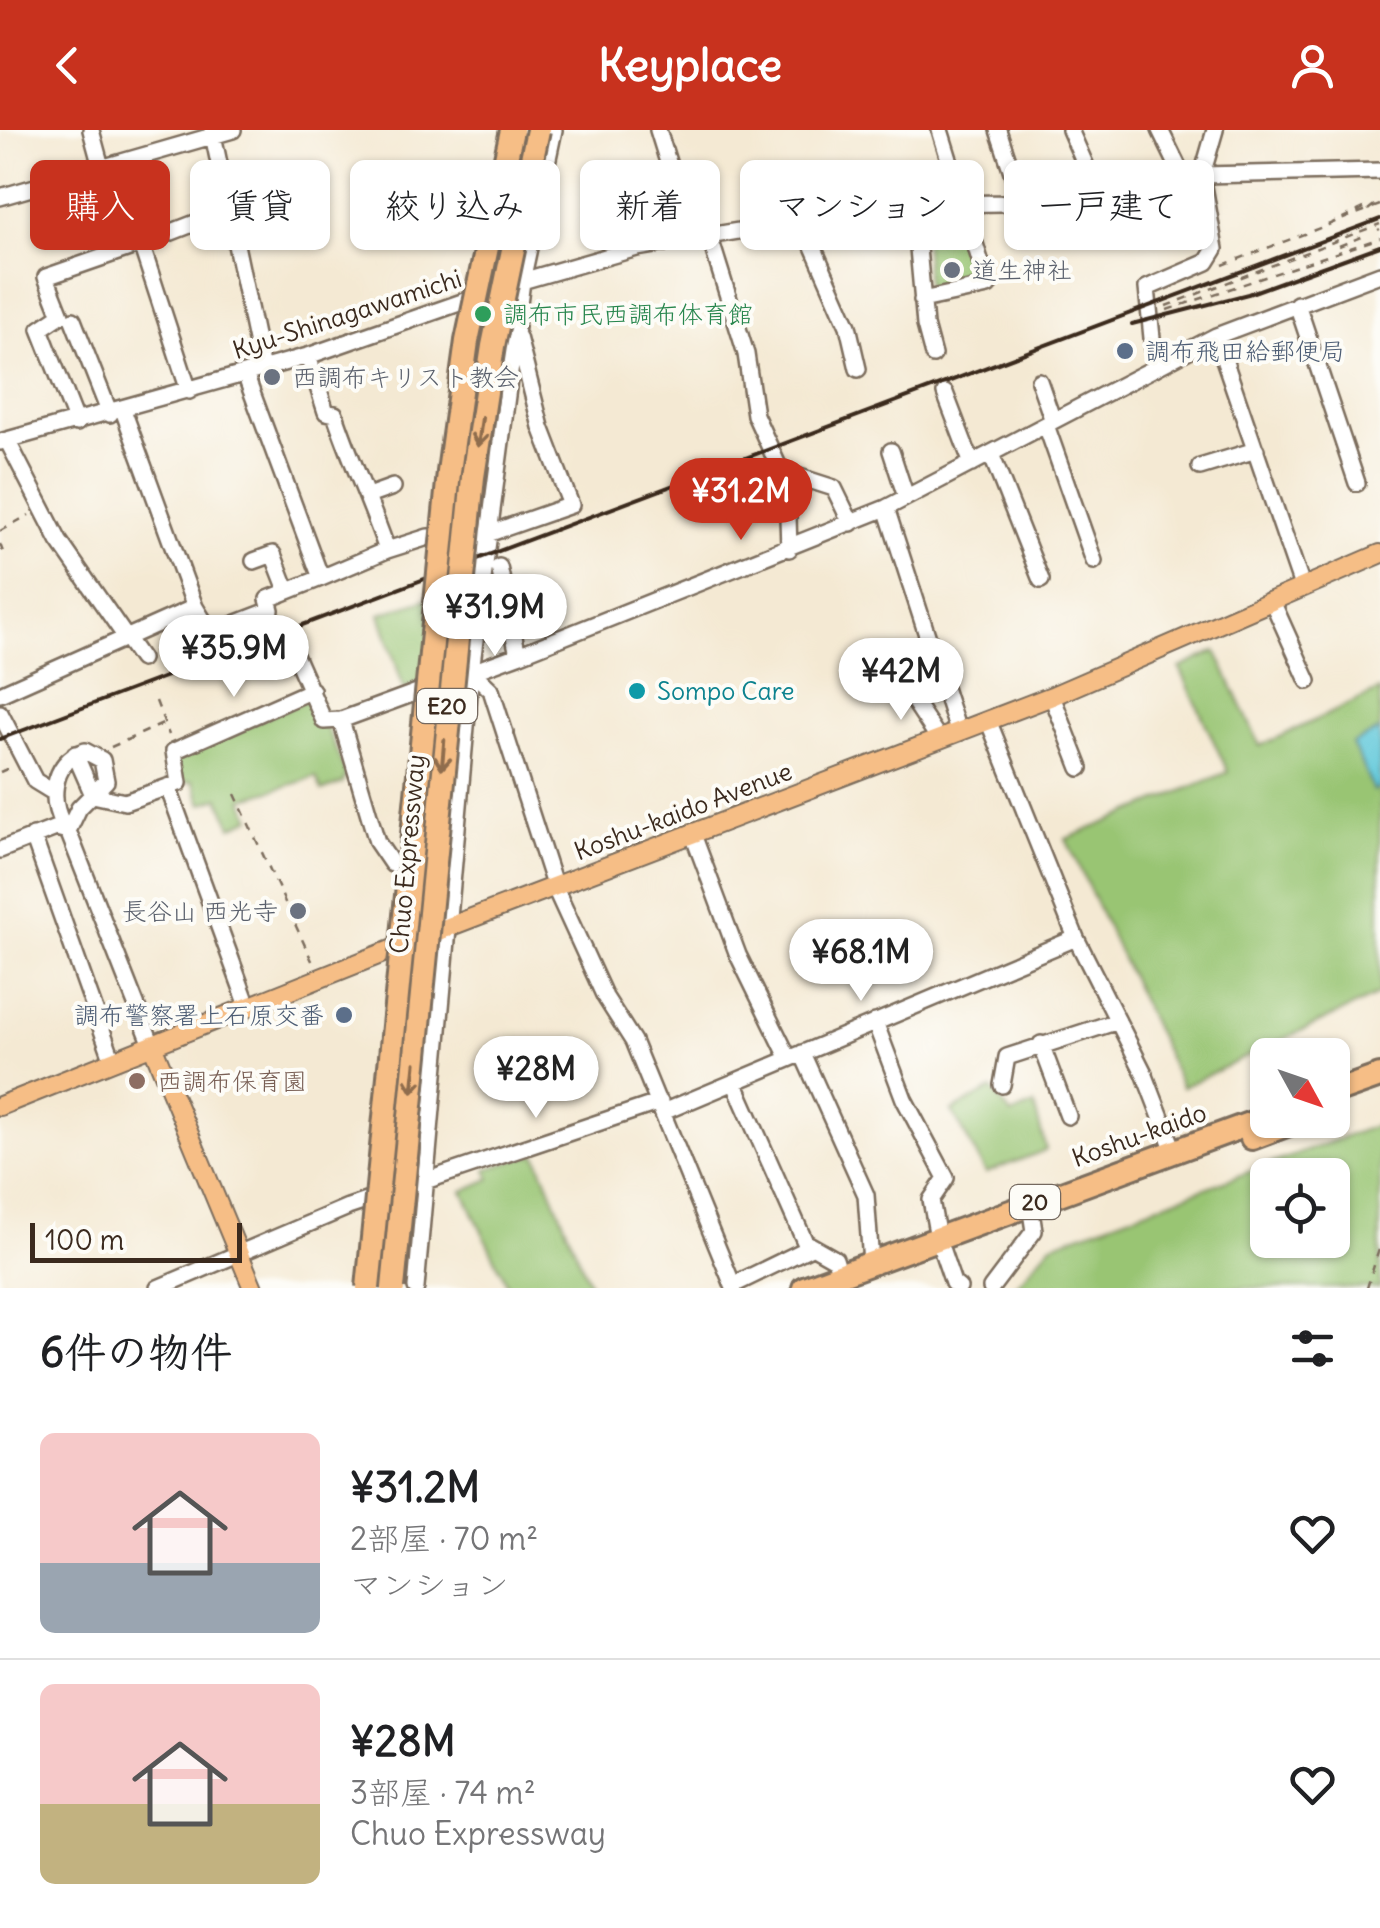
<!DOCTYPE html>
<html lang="ja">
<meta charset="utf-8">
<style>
body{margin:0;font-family:Delius,"Klee One",sans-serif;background:#f2f2f2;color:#202124;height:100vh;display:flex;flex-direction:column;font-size:38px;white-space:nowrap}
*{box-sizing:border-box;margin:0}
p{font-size:32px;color:#757577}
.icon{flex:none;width:55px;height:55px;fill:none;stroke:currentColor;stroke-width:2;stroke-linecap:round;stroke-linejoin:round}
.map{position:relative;height:1158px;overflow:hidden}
.side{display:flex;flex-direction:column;background:#fff;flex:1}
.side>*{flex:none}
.banner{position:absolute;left:30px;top:30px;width:1320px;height:90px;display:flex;gap:20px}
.needle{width:65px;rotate:130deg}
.controls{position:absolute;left:1250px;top:908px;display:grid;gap:20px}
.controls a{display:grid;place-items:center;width:100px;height:100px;border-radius:15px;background:#fff;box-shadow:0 2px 8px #0004;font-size:50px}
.scale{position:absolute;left:30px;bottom:25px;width:212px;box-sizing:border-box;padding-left:10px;border:5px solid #3b2a1e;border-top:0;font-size:28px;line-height:35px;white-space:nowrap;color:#3b2a1e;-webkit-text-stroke:8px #fdfcf7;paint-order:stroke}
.price{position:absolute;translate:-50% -85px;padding:0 22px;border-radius:35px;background:#fff;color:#222;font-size:32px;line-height:65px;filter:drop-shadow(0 2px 5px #0008)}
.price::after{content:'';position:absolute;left:50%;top:60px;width:30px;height:22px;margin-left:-15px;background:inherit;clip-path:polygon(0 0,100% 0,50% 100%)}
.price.current{background:#c8321e;color:#fff}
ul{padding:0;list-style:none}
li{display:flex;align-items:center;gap:30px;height:250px;padding:0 40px}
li+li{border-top:2px solid #e0e0e0}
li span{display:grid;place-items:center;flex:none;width:280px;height:200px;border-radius:15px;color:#555}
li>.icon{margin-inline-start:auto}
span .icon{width:120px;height:120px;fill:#fffc;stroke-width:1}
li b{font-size:42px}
h2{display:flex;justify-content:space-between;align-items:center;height:120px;padding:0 40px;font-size:42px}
.pill{padding:0 35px;border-radius:15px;background:#fff;box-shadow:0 2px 8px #0004;font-size:35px;line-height:90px}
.pill.current{background:#c8321e;color:#fff}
header{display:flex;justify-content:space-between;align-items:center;height:130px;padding:0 40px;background:#c8321e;color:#fff;font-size:45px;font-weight:700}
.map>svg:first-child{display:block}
.green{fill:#99c573;stroke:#6a7848;stroke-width:2.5;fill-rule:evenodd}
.water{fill:#5fc8da;stroke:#4d797c;stroke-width:2.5}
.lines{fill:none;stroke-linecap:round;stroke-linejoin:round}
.minor-casing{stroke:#7c6d5d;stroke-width:20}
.major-casing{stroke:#7c6d5d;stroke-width:22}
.highway-casing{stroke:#7c6d5d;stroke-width:28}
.path{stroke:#7c6d5d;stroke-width:2.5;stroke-dasharray:8 8;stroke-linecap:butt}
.minor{stroke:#fff;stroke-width:15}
.major{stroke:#f6be86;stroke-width:18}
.highway{stroke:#f6be86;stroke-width:22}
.rail{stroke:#3b2a1e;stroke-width:4}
.highway-bridge-casing{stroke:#7c6d5d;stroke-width:28;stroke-linecap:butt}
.highway-bridge{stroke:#f6be86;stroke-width:22}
.oneway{stroke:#8f6d4d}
.worship-dot{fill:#6b7280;stroke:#fdfcf7;stroke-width:4}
.leisure-dot{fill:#2e9e5b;stroke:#fdfcf7;stroke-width:4}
.service-dot{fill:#5c6f8a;stroke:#fdfcf7;stroke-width:4}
.culture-dot{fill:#0f9aa8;stroke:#fdfcf7;stroke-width:4}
.education-dot{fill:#8d6e63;stroke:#fdfcf7;stroke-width:4}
.labels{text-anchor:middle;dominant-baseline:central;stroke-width:8;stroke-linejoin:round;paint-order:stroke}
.shield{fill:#fdfcf7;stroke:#75695f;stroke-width:2.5}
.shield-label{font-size:22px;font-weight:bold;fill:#3b2a1e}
.worship-label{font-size:25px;fill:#5b616d;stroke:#fdfcf7;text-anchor:start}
.street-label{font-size:25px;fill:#3b2a1e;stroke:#fdfcf7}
.leisure-label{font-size:25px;fill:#27864d;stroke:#fdfcf7;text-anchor:start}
.service-label{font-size:25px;fill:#4e5e75;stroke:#fdfcf7;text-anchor:start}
.culture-label{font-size:25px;fill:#0d838f;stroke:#fdfcf7;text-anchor:start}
.education-label{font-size:25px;fill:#785e54;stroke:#fdfcf7;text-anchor:start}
</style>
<header><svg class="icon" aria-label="back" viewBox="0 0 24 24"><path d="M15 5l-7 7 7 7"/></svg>Keyplace<svg class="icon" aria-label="person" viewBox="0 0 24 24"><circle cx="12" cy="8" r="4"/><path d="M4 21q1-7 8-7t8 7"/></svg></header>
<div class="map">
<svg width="1380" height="1158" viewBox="0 0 1380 1158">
<rect width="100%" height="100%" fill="#fdfcf7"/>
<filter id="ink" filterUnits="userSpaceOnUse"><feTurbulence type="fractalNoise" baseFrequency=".01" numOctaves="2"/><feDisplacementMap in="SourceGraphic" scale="20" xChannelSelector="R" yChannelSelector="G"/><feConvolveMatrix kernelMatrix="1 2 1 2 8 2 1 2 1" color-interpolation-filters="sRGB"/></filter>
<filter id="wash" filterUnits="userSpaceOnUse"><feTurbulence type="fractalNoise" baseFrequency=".0048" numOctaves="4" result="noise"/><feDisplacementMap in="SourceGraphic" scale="40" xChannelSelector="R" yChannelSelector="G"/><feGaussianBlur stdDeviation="2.25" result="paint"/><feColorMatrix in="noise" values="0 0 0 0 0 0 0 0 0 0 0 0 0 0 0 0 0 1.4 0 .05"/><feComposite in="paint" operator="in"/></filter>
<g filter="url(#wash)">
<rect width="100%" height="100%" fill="#f4e9d3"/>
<path class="green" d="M923,79h40l15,68 -51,15z
M471,455l-6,79 -61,25 -24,-75z
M1216,521l44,95 120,-56v304l-198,93 -116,-248 162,-67 -48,-104z
M314,567l32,77 -3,9 -21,8 -6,-14 -73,22 8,19 -19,9 -13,-29 -17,6 -9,-23 -14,2 -4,-27z
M992,959l19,26 23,-10 12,45 -60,23 -34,-62z
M1380,994v164h-366l38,-44zM1268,1045h64v65h-64z
M536,1024l55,134h-82l-46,-97 27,-12 -3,-10z"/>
<path class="water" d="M1380,600v58l-6,3 -22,-47z"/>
</g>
<g filter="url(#ink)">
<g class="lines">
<defs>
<path id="minor" d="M91,0l10,37
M212,0l50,239
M658,0l14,45 30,60
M998,0l24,72
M1070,0l29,66
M1160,0l24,49
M0,67l233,-67
M914,74l11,121 8,30
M800,87l48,109 10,43
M709,105l37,119 9,61 32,70 2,64
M922,170l66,-14 -48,-156
M1297,174l60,179
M73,190l37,94
M1216,206l86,250
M308,226l18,56 9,2c16,48 36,89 52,136
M1155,238l-8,-80 60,-26 8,-13 -13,-74 13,-45
M1039,251l14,40
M189,261l-48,-147 85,-33
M945,263l27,71
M123,280l72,197
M77,293l-37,-94 21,-14 -15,-38 95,-33
M1046,295l48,136
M7,310l52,101 82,118
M0,312l308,-86 214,-75 115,-33 256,-43 109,-2 115,-9 85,-19 178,-4
M891,321l15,46
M991,324l50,126
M1200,337l56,-17
M781,341l53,17 17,35
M368,366l25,-9
M886,378l72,223
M482,406l89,-31 -30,-78 -23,-90
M254,431l19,-7 14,36
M499,437l19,88
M321,448l66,-28 41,-13h21
M1272,471l36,80
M290,514l34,77 17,-1 177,-65 368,-147 330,-172 164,-62
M471,541l20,19 64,198 50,109 28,44 101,247
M875,544l17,-6 47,71
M0,564l195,-87 16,26 60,-23 -3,-11 53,-21 -76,-204
M1052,566l28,72
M0,583l35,68 18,11
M341,590l36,122 15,22
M988,590l88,218 68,135 30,78
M75,624l18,41 32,7 54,-19 -5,-32 138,-61
M168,657l80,219
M68,701l11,-23 27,-27 -4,-21 -17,-9c-35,10 -38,56 -17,80l84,214
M692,702l46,123 51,104
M33,706l80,225
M0,720l56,-22 12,3
M875,892l29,77 42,79 -15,22 7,38
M1041,914l27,72
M802,923l64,142 5,68
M734,952l71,160 30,17 5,16
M1002,955l5,-28 111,-36
M663,982l413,-174
M942,1121l11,32 6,5
M733,1155l76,-37
M158,1158l190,-81 312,-105
M416,1158l55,-617 51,-390 32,-151
M991,1158l43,-57 -2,-13"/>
<path id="major" d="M152,915l101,243
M0,976l451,-180 601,-230 328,-142"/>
<path id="highway" d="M1332,963l48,-17
M1252,1008l48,-18
M804,1158l464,-171"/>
</defs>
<use href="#minor" class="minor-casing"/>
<use href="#major" class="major-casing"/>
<use href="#highway" class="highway-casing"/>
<path class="path" d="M106,53l16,49
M1368,80l12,-10
M1328,95l38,-18
M1378,100l2,-1
M1339,116l27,-11
M1223,135l157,-60
M1166,176l214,-82
M1167,180l213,-72
M0,401l29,-16
M0,414l4,11
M156,571l13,34
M111,617l54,-24
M0,642l9,-4
M235,664l78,169
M1367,1158l13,-42"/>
<use href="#minor" class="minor"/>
<use href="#major" class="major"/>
<use href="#highway" class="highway"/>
<path class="rail" d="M1132,194l116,-30 132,-48
M0,609l1380,-520"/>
<defs>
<path id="highway-bridge" d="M368,1158l81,-816 18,-131 45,-211
M393,1158l80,-811 20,-131 45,-216"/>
</defs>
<use href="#highway-bridge" class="highway-bridge-casing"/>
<use href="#highway-bridge" class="highway-bridge"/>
</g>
<defs><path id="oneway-shaft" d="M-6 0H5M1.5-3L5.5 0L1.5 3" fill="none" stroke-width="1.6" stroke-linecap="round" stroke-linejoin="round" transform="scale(2.5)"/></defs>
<g class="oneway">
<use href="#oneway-shaft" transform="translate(480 302) rotate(98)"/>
<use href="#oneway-shaft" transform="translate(443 625) rotate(95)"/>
<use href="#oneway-shaft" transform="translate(414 948) rotate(96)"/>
</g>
</g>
<g class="worship-dot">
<circle cx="952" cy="140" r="10"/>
<circle cx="272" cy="247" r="10"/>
<circle cx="298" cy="781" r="10"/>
</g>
<circle class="leisure-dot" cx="483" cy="184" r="10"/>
<g class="service-dot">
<circle cx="1125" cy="221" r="10"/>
<circle cx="344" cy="885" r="10"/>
</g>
<circle class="culture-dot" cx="637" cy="561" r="10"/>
<circle class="education-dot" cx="137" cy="951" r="10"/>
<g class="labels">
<g class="shield">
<rect x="417" y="559" width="60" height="34" rx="8"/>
<rect x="1010" y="1055" width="50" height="34" rx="8"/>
</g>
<g class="shield-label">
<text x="447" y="576">E20</text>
<text x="1035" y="1072">20</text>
</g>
<g class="worship-label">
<text x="972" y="140">道生神社</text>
<text x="292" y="247">西調布キリスト教会</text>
<text x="278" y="781" text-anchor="end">長谷山 西光寺</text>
</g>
<g class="street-label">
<text transform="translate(347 184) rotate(-18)">Kyu-Shinagawamichi</text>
<text transform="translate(683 681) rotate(-21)">Koshu-kaido Avenue</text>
<text transform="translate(407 724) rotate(-85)">Chuo Expressway</text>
<text transform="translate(1139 1005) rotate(-20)">Koshu-kaido</text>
</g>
<g class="leisure-label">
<text x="503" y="184">調布市民西調布体育館</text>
</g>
<g class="service-label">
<text x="1145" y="221">調布飛田給郵便局</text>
<text x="324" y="885" text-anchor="end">調布警察署上石原交番</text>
</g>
<g class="culture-label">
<text x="657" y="561">Sompo Care</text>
</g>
<g class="education-label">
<text x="157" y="951">西調布保育園</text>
</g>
</g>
</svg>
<div class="controls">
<a><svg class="needle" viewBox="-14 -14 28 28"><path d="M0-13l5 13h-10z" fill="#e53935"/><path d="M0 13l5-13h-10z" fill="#757577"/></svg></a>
<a><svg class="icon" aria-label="locate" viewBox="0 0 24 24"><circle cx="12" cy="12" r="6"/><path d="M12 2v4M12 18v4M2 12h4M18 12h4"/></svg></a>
</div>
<div class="scale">100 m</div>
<b class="price current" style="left:741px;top:413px">¥31.2M</b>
<b class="price" style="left:495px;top:529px">¥31.9M</b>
<b class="price" style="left:234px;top:570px">¥35.9M</b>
<b class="price" style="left:901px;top:593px">¥42M</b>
<b class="price" style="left:861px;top:874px">¥68.1M</b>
<b class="price" style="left:536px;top:991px">¥28M</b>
<div class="banner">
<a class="pill current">購入</a>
<a class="pill">賃貸</a>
<a class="pill">絞り込み</a>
<a class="pill">新着</a>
<a class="pill">マンション</a>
<a class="pill">一戸建て</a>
</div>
</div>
<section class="side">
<h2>6件の物件<svg class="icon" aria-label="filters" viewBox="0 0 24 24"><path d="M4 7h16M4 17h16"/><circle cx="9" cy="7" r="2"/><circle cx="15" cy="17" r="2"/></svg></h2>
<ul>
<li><span style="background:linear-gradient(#f6c9c9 65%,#9aa5b1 0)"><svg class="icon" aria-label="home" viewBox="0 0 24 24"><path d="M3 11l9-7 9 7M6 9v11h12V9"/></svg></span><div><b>¥31.2M</b><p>2部屋 · 70 m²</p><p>マンション</p></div><svg class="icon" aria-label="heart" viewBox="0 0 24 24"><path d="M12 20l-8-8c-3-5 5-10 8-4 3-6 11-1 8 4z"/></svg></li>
<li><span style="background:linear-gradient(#f6c9c9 60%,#c2b280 0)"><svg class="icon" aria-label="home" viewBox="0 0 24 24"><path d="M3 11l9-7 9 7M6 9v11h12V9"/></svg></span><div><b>¥28M</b><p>3部屋 · 74 m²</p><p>Chuo Expressway</p></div><svg class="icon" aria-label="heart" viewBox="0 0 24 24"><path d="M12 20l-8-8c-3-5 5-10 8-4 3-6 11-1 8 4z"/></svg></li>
</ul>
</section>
